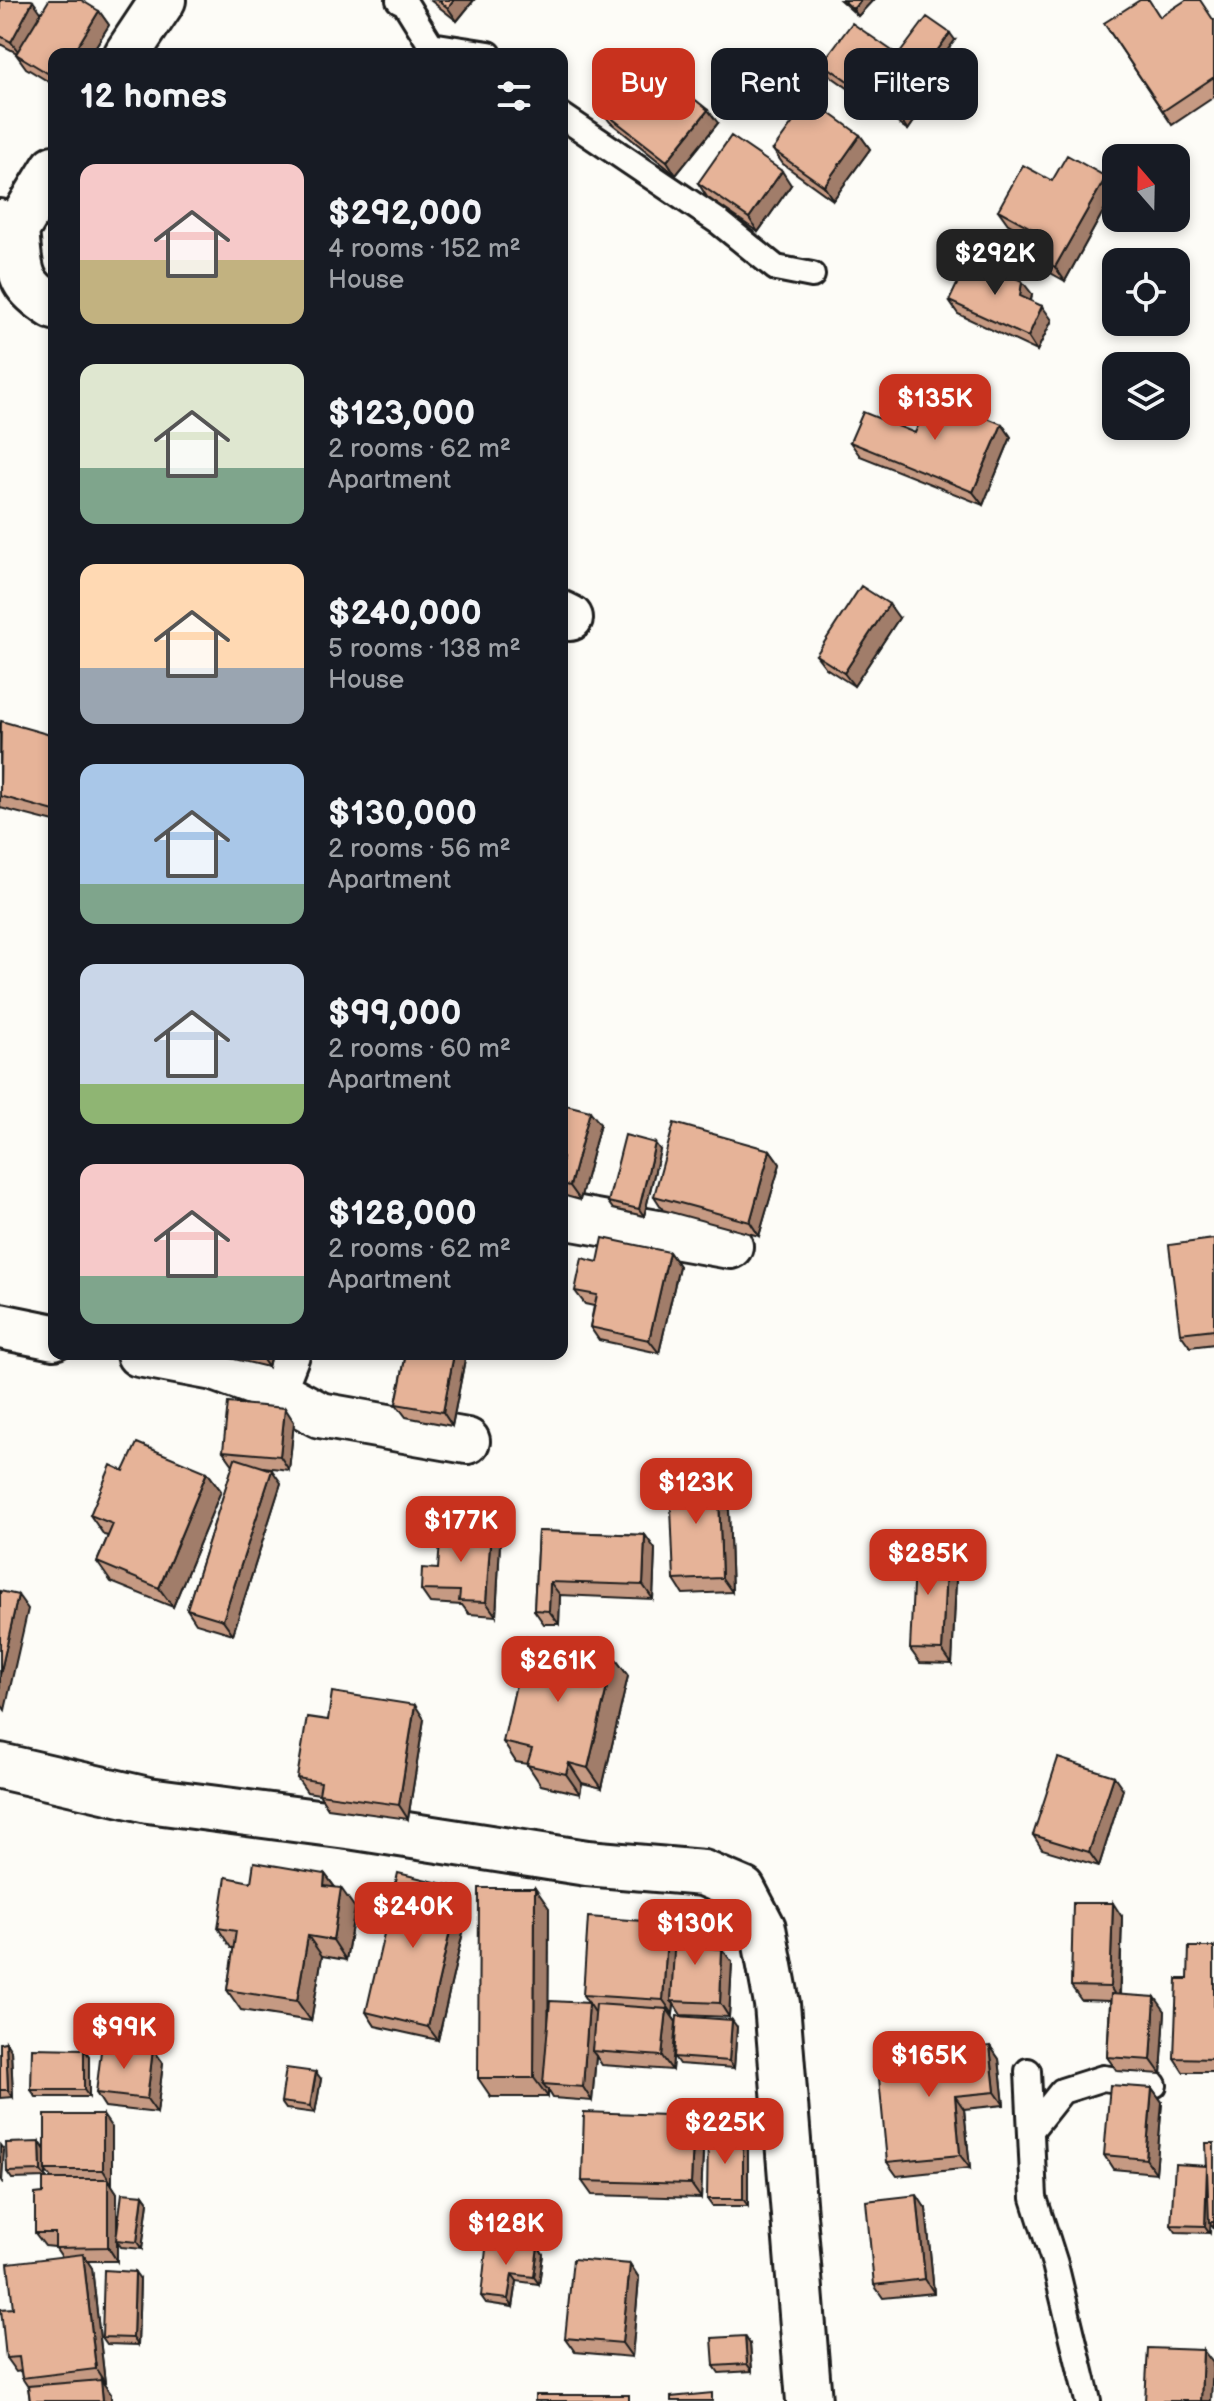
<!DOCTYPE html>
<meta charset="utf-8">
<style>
body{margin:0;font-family:"Balsamiq Sans",sans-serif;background:#20242c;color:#f1f3f6;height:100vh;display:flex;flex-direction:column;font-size:30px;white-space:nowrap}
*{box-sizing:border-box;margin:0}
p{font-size:26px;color:#9ea1a6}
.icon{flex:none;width:44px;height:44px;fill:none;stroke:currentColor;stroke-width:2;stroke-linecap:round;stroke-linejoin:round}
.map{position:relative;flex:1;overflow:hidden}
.details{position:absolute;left:48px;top:48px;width:520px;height:1312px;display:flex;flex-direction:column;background:#171b24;border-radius:16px;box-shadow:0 4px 12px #0003}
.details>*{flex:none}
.banner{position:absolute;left:592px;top:48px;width:502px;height:72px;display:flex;gap:16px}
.needle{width:52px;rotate:340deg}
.buttons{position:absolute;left:1102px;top:144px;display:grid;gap:16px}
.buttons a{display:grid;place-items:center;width:88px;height:88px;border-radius:16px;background:#171b24;box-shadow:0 4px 12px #0003;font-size:40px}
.price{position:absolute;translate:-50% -68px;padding:0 18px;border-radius:16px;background:#c8321e;color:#fff;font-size:26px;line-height:52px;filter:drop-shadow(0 2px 4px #0008)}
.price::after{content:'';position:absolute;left:50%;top:48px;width:24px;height:18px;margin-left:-12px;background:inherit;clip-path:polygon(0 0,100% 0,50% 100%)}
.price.active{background:#222;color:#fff}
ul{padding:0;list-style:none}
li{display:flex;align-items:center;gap:24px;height:200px;padding:0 32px}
li span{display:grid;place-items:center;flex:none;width:224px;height:160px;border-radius:16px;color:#555}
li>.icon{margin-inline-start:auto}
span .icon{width:96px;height:96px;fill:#fffc;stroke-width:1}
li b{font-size:34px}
h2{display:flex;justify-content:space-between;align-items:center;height:96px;padding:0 32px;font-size:34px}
.tag{padding:0 28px;border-radius:16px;background:#171b24;box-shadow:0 4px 12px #0003;font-size:28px;line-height:72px}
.tag.active{background:#c8321e;color:#fff}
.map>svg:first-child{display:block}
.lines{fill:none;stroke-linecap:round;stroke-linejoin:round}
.lane-casing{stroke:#1c1c1c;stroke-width:30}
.street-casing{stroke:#1c1c1c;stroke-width:50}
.lane{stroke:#fdfcf7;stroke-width:24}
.street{stroke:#fdfcf7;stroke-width:44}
.wall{fill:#c69a83;stroke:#1c1c1c;stroke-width:2}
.shaded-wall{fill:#a17d6a;stroke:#1c1c1c;stroke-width:2}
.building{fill:#e6b398;stroke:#1c1c1c;stroke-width:2}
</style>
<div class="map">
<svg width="1214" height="2401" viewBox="0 0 1214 2401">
<rect width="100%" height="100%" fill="#fdfcf7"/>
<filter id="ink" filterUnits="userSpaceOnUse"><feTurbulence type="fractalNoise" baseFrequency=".0125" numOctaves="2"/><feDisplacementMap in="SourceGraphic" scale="16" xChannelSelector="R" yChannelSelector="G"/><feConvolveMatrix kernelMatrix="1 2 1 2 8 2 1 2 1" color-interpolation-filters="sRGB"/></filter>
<g filter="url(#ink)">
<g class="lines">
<defs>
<path id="lane" d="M399,0l6,3 26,42 58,9
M562,116l157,106 57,46 36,7
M1028,2071l6,127 21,66 33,137
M1031,2130l31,-39 41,-13 51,7"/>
<path id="street" d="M127,54l36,-54
M0,222l16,9c5,42 0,52 38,76
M1,255l53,-87
M562,614l8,4
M562,1216l168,30
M0,1326l54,11
M139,1354l75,14 59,22 47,25 147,26
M273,1390l14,-36
M0,1766l148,34 207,27 232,36 116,10 40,17 20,38 14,76 32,397"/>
</defs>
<use href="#lane" class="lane-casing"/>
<use href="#street" class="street-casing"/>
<use href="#lane" class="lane"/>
<use href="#street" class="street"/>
</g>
<path class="wall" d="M0,0l41,13 58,-2 10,14 -18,29h-37v31l-28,-17 -10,-14 1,-1 -17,-9z
M430,0h44l-17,21z
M840,0h33l-15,16z
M1161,17l53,3v77l-42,28 -68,-102z
M955,40l-27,36 9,12 -29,42 -76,-53 -10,-14 82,-5 -4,-5z
M600,109l118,14 -42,52 -66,-53z
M860,135l10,14 -37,51 -50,-36 -10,-14z
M1106,177l9,13 -50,91 -27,-15 -10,-14 8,-13 -28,-15 -10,-14 54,-29z
M698,183l93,2 -33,47 -51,-35z
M1032,294l-1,7 21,19 -15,31 -79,-37 -9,-13z
M1002,424l9,13 -28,68 -123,-49 -10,-14z
M899,618l-45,68 -28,-18 -10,-13z
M0,723l54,13v86l-54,-14z
M562,1104l38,20 -20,76 -18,-5z
M660,1150l-16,66 -31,-7 -5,-7z
M770,1150l10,14 -21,72 -96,-26 -9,-14z
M1214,1239v105l-24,3 -10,-14z
M669,1252l10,14 -20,87 -60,-13 -9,-13 4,-21 -9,-2 -10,-13 23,-29z
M213,1354h58l-3,13z
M406,1354h60l-14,72 -46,-9 -10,-13z
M294,1422l-5,48 -25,-3 17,16 -48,151 -37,-11 -9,-14 46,-144 -10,-14z
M718,1470l10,14 4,108 -49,2 -9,-14 4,-97z
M124,1471l83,1 14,19 -48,116 -62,-25 -14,-20 11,-26 -4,-1 -14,-20z
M538,1531l107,4 10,14 -2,50 -93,-4 -1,29h-15l-10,-14z
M500,1543l-4,73 -27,-2 -7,-9 -32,-2 -9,-13 17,-21z
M947,1545l10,14 -5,105 -32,-1 -10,-14z
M614,1657l14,19 -26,112 -20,-5 -2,11 -39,-9 -14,-21 -11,-2 -13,-20z
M424,1719l-16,100 -80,-11 -9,-14 -12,-2 -10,-14 31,-58z
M1123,1789l-24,77 -57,-17 -9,-14z
M325,1874l10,13 20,21 -9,52 -24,-4 -11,65 -70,-11 -14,-20 7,-42h-3l-13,-20 33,-46z
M460,1888l10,14 -32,138 -63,-14 -9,-14z
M549,1908l-1,113 40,-18 -5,-8 60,-74 9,13 15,1 8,10 23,-26 10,14 -1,15 25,14 -3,55 -48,-2 -7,-11 -1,10 -3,-1 6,9 -4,48 -70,-5 -6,-9 -4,45 -39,-3 -5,-8v7h-57l-13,-19z
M1122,1917l-2,78 45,16 -4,63 -44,-3 -10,-14 3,-56 -29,-1 -10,-14z
M1214,1947v125h-31l-9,-14 14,-79z
M737,2027l-3,41 -55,-4 -5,-7z
M6,2042l5,8 2,47 -13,1v-55z
M990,2046l9,13 5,46 -40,4 6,59 -73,8 -10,-14z
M84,2049l5,7v41h-53l-5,-7z
M153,2049l10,14 -6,50 -52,-6 -9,-14z
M321,2079l-6,34 -29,-4 -5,-7z
M1152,2088l10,14 -6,71 -43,-4 -9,-14z
M112,2128v56h-1l6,9v39l26,-37 5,7 -6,47 -21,-2 -4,-6v20h-30l5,7 13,115h-2l8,11v7h-81l-2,-14 -6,-9 -1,-7 -5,1 -10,-14 7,-50 49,-51 -7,-10 -10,-1 -10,-13 8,-40 9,-14 -7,-9z
M704,2130l-3,68 -109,-3 -10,-14z
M748,2141v65h-36l-5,-7z
M40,2142l5,8 1,28 -34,1 -5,-7z
M1214,2143v86l-4,-6v10l-34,-1 -5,-7 36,-59z
M926,2209l8,84 -51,5 -9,-13z
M538,2246l5,8 -4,30 -22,-3 -4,26 -27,-4 -5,-7z
M630,2264l9,14 -7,79 -57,-5 -10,-14z
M140,2279l-2,66 -31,-1 -5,-7z
M750,2344l2,27 -33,2 -5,-7z"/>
<path class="shaded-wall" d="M454,0h20l-17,21 -9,-13z
M861,0h12l-15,16 -5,-7z
M33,1l10,14 -22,40 -10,-13z
M99,11l10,14 -18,29h-18z
M950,33l5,7 -27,36 9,12 -29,42 -10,-14 29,-41 -4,-5z
M708,110l10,13 -42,52 -9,-14z
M860,135l10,14 -37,51 -9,-14z
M782,171l9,14 -33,47 -9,-14z
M1106,177l9,13 -50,91 -10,-14z
M1022,281l10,13 -3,16 -9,-14z
M1042,306l10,14 -15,31 -9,-14z
M1002,424l9,13 -28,68 -10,-13z
M889,604l10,14 -45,68 -10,-13z
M590,1111l10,13 -20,76 -10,-14z
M655,1143l5,7 -16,66 -5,-7z
M770,1150l10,14 -21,72 -9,-14z
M669,1252l10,14 -20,87 -10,-13z
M259,1354h12l-3,13z
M454,1354h12l-14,72 -9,-14z
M285,1408l9,14 -5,48 -9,-14z
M272,1470l9,13 -48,151 -10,-14z
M718,1470l10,14 4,108 -10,-14z
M207,1472l14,19 -48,116 -14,-19z
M491,1530l9,13 -4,73 -10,-14z
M645,1535l10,14 -2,50 -10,-14z
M947,1545l10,14 -5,105 -10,-14z
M550,1582l10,13 -1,29 -10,-13z
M18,1595l10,14 -23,101 -5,-7v-28z
M614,1657l14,19 -26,112 -14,-20z
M415,1705l9,14 -16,100 -9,-14z
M569,1763l13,20 -2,11 -14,-20z
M1114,1776l9,13 -24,77 -10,-14z
M325,1874l14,19 -15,-7z
M341,1888l14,20 -9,52 -13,-20z
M460,1888l10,14 -32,138 -10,-13z
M535,1888l14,20 -1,176h-5l5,6v7l-14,-19z
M1113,1903l9,14 -3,84 -9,-14z
M698,1919l10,14 -2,28 -9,-14z
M643,1921l9,13 -10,-1z
M667,1935l10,14 -6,52 3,3 -1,10 -10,-14z
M308,1936l14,20 -11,65 -14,-20z
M722,1949l10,13 -3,55 -9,-14z
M1155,1997l10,14 -4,63 -10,-14z
M589,2003l9,14 -6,34 4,5 -4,45 -9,-14z
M667,2009l9,13 -4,48 -10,-14z
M732,2020l5,7 -3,41 -5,-7z
M6,2042l5,8 2,47 -5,-7z
M990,2046l9,13 5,46 -9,-13z
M84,2049l5,7v41l-5,-7z
M153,2049l10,14 -6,50 -10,-14z
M316,2072l5,7 -6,34 -5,-7z
M1152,2088l10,14 -6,71 -10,-14z
M955,2096l9,13 6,59 -10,-13z
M103,2115l9,13v56l-9,-14z
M694,2116l10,14 -3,68 -10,-14z
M743,2134l5,7v65l-5,-7z
M40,2142l5,8 1,28 -5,-7z
M0,2145l4,5 -2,32 -2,-3z
M1208,2166l5,7 -3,60 -5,-7z
M108,2179l9,14v68l-9,-14z
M143,2195l5,7 -6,47 -5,-7z
M917,2195l9,14 8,84 -9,-14z
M538,2246l5,8 -4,30 -5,-7z
M83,2254l9,14 13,115 -9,-14z
M630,2264l9,14 -7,79 -10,-14z
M135,2272l5,7 -2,66 -5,-7z
M512,2274l5,7 -4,26 -5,-8z
M745,2336l5,8 2,27 -5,-7z
M1203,2350l10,13 -2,38h-10z
M101,2380l10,14v7h-8z"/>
<path class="building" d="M0,0h31l2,1 -22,41 -11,-6z
M49,0h32l18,11 -26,43h-19v23l-38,-23z
M438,0h16l-6,8z
M843,0h18l-8,9z
M1140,0h9l11,17 26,-17h14l14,21v56l-51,34 -59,-88z
M927,17l23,16 -27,37 -23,-17z
M852,23l75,52 -29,41 -76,-53z
M642,57l66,53 -41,51 -67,-52z
M810,99l50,36 -36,51 -51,-36z
M731,136l51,35 -33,47 -51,-35z
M1067,155l39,22 -51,90 -27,-15 12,-19 -42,-23 25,-45 29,16z
M970,257l52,24 -2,15 22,10 -14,31 -79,-36z
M931,395l71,29 -29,68 -123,-50 13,-30 52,21z
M861,586l28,18 -45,69 -28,-18z
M1,721l53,15v75l-54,-15z
M562,1104l28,7 -20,75 -8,-2z
M674,1123l96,27 -20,72 -96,-26z
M625,1135l30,8 -16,66 -31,-7z
M603,1238l66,14 -20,88 -59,-13 7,-32 -22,-4 7,-33 16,4z
M1214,1239v90l-34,4 -11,-88z
M406,1354h48l-11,58 -47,-8z
M228,1403l57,5 -5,48 -57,-5z
M137,1443l70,29 -48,116 -62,-26 16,-38 -23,-9 21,-50 13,6z
M235,1458l37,12 -49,150 -36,-11z
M718,1470l4,108 -48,2 -4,-97h8l-1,-11z
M441,1527l50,3 -5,72 -27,-1 1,-10 -39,-1 1,-22 16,1z
M538,1531l107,4 -2,50 -93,-3 -1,29 -15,-1z
M915,1544l32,1 -5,105 -32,-1z
M0,1591l18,4 -18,80z
M527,1636l87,21 -26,111 -19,-5 -3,11 -39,-9 5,-16 -29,-7z
M332,1692l83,13 -16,100 -80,-11 2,-12 -24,-4 10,-61 21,3z
M1058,1758l56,18 -25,76 -56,-17z
M254,1862l71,12 -1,12 17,2 -8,52 -25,-4 -11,65 -70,-11 9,-59 -18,-3 8,-51 25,5z
M398,1873l62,15 -32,139 -62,-15z
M479,1888h56l-1,190h-56z
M1073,1903h40l-3,84 -39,-1z
M588,1917l55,4 -1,12 25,2 -4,65 -80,-5z
M676,1918l22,1 -1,28 25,2 -2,54 -49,-2z
M1189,1947h25v112l-40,-1 3,-79h11z
M1111,1994l44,3 -4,63 -44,-3z
M550,2001l39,2 -6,84 -40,-3z
M596,2004l71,5 -5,47 -70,-5z
M677,2016l55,4 -3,41 -55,-4z
M6,2042l2,48h-8v-47z
M102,2043l51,6 -6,50 -51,-6z
M990,2046l5,46 -40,4 5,59 -73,7 -10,-105z
M32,2048l52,1v41h-53z
M286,2068l30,4 -6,34 -29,-4z
M1110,2085l42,3 -6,71 -42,-4z
M584,2112l110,4 -3,68 -109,-3z
M45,2115h58v55h-58z
M708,2133l35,1v65h-36z
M40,2142l1,29 -34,1 -1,-29z
M1206,2143h8v79h-5z
M1175,2164l32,2 -2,60 -34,-1z
M43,2179h65v68l-53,1v-15h-20v-39l8,-1z
M122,2193l21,2 -6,47 -21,-2z
M917,2195l8,84 -51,6 -8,-84z
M487,2240l51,6 -4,31 -22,-3 -4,25 -27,-3z
M83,2254l13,115 -74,9 -3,-21 -13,1 -5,-49 12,-1 -5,-45z
M573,2259l57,5 -8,79 -57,-5z
M104,2270l31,2 -2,66 -31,-1z
M745,2336l2,28 -33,2 -2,-28z
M1148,2348l55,2 -2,51h-56z
M101,2380l2,21h-73l-2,-15z
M712,2393v8h-41v-4z
M535,2395h94v6h-94z"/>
</g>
</svg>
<div class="buttons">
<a><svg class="needle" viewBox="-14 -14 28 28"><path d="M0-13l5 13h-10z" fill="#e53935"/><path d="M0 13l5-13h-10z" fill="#9ea1a6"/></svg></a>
<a><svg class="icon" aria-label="locate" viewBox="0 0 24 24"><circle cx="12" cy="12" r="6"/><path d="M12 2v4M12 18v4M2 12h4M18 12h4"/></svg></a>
<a><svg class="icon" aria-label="layers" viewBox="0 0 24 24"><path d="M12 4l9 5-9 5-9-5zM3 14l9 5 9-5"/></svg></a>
</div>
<b class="price active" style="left:995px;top:297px">$292K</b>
<b class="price" style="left:935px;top:442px">$135K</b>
<b class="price" style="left:696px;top:1526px">$123K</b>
<b class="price" style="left:461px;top:1564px">$177K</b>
<b class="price" style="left:928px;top:1597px">$285K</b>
<b class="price" style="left:558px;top:1704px">$261K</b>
<b class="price" style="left:413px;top:1950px">$240K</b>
<b class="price" style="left:695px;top:1967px">$130K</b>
<b class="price" style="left:124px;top:2071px">$99K</b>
<b class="price" style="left:929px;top:2099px">$165K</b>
<b class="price" style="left:725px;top:2166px">$225K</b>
<b class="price" style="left:506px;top:2267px">$128K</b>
<div class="banner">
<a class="tag active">Buy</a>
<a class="tag">Rent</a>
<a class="tag">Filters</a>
</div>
<section class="details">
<h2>12 homes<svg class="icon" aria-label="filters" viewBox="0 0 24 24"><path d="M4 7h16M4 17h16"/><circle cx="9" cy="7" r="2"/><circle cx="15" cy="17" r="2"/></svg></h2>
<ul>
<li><span style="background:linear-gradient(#f6c9c9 60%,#c2b280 0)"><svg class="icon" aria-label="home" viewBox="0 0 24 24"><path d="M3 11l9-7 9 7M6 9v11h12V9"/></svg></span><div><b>$292,000</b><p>4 rooms · 152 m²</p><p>House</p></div></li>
<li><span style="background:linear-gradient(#dfe7d0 65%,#7fa58c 0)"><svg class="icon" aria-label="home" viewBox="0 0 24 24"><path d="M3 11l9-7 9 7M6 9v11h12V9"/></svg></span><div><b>$123,000</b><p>2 rooms · 62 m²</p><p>Apartment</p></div></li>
<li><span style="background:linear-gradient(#ffd9b3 65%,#9aa5b1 0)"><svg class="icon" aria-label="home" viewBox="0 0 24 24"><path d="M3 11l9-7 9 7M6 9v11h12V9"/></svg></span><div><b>$240,000</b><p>5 rooms · 138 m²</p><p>House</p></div></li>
<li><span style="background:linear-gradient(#a9c7e8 75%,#7fa58c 0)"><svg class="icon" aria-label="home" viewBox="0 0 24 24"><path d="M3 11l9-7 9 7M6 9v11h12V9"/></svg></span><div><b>$130,000</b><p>2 rooms · 56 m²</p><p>Apartment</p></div></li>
<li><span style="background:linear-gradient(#c9d6e8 75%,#8fb573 0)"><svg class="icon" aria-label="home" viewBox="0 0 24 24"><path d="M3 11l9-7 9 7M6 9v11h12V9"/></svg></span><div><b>$99,000</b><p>2 rooms · 60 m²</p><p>Apartment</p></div></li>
<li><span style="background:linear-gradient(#f6c9c9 70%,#7fa58c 0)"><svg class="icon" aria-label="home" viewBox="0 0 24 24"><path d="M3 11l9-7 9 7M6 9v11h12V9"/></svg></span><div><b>$128,000</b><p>2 rooms · 62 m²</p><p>Apartment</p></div></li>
</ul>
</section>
</div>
